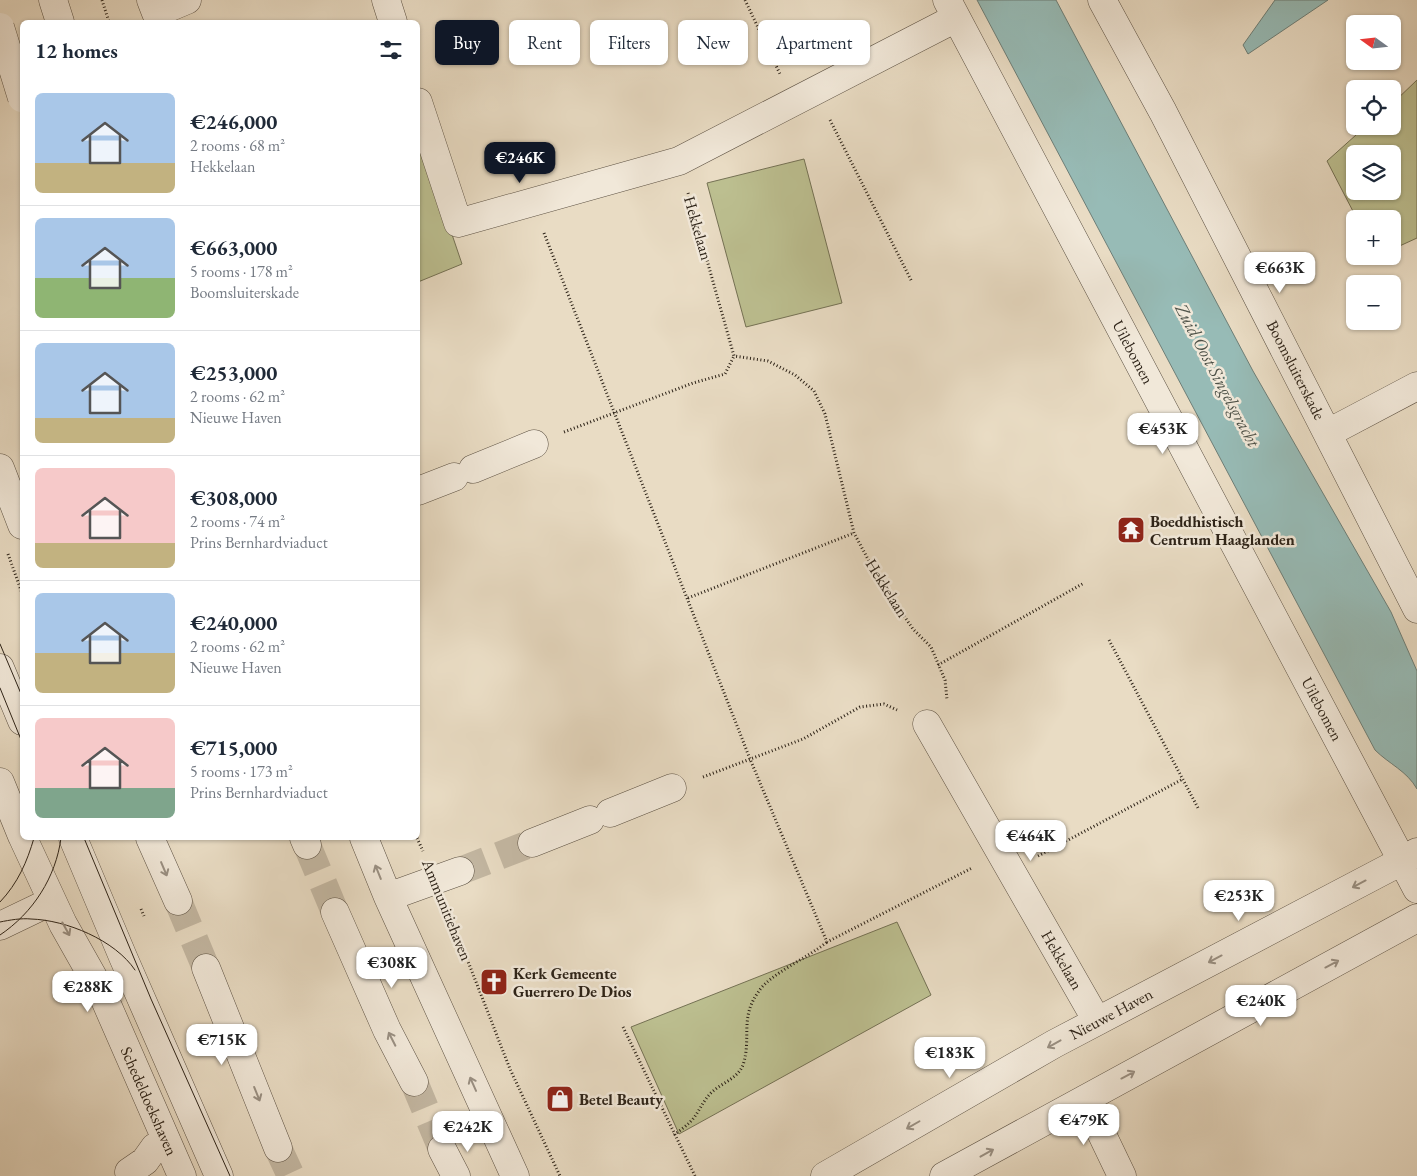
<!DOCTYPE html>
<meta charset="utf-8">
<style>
body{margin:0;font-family:"EB Garamond",serif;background:#f6f6f7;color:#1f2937;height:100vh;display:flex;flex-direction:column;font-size:19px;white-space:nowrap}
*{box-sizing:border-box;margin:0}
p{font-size:16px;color:#747a83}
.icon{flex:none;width:28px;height:28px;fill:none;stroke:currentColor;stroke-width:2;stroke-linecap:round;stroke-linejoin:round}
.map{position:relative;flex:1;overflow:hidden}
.panel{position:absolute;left:20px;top:20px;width:400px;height:820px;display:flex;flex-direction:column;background:#fff;border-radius:8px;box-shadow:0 1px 4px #0004}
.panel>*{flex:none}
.guide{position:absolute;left:435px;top:20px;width:475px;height:45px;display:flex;gap:10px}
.needle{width:32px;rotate:285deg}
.fabs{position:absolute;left:1346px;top:15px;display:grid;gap:10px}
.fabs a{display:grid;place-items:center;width:55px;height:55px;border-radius:8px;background:#fff;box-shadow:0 1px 4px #0004;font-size:25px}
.price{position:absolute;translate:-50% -42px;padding:0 11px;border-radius:10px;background:#fff;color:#222;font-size:16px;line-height:32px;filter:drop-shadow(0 1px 2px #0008)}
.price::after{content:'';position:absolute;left:50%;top:30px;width:15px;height:11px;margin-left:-8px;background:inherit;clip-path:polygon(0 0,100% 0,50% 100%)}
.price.active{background:#111827;color:#fff}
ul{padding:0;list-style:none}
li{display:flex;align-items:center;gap:15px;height:125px;padding:0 15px}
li+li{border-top:1px solid #e0e1e3}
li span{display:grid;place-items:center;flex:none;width:140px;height:100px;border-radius:8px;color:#555}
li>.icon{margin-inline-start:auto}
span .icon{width:60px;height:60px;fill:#fffc;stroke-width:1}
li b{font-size:21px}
h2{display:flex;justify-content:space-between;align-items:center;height:60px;padding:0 15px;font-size:21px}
.chip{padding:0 18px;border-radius:8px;background:#fff;box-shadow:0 1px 4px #0004;font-size:18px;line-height:45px}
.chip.active{background:#111827;color:#fff}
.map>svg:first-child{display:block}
.green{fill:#bcbf90;stroke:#747154;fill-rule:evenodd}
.water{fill:#97bbb6;stroke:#6d7e77}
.pier{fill:#e9dcc4}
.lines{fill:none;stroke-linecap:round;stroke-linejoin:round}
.minor-tunnel{stroke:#c3b7a2;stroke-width:28;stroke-dasharray:28 14;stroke-linecap:butt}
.minor-casing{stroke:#5c5143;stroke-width:29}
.path{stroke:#2d2318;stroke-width:3;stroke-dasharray:1 2.5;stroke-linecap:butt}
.minor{stroke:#f1e8d9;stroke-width:28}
.tram{stroke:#2d2318;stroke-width:1}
.minor-bridge-casing{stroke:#5c5143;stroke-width:29;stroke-linecap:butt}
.minor-bridge{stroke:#f1e8d9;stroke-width:28}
.oneway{stroke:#998f82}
.labels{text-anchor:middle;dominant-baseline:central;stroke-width:5;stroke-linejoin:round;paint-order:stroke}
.street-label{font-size:16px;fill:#2d2318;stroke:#f1e8d9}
.poi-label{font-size:16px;font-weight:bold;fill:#2d2318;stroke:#f1e8d9;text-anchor:start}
.water-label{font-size:18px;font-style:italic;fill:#4d5147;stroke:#f1e8d9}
</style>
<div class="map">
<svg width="1417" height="1176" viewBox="0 0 1417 1176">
<rect width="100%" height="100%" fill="#e9dcc4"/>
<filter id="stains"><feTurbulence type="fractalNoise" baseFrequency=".004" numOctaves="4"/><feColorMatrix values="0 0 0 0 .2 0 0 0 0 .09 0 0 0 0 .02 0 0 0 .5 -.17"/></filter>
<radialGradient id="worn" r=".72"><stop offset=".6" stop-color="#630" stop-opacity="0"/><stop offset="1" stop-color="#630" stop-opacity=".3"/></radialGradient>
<path class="green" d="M1417,80v158l-24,11 -1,-30h-35l-30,-58 39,-35h26l1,-23zM1355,154h37v37h-37z
M418,134l44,130 -44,18z
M804,159l38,144 -96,24 -39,-144z
M897,922l34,73 -252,139 -48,-107z"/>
<path class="water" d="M977,0h79l197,371 138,241 26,59v118c-10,-18 -28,-25 -42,-39z
M1275,0h53l-80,54 -5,-9z"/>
<path class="pier" d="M0,0h99l-1,2 -49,20h-27v11l-22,10z"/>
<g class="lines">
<path class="minor-tunnel" d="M307,845l28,67
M460,871l72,-28
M178,901l28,67
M414,1082l28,67
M278,1148l13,28"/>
<defs>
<path id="minor" d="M53,0l7,22
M151,0l5,13 31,-13
M386,0l7,22
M947,0l470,889
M1102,0l61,112 254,497
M418,102l40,121 221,-62 277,-143
M1328,433l89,-47
M0,468l22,57
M473,469l61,-25
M418,491l36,-14
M0,668l22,53
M927,724l170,297
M0,782l22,54
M610,813l62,-25
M23,838l40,86 39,69 80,183
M73,838l50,119 96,219
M150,838l28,63
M304,838l3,7
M364,838l24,59 127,279
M532,843l58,-23
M388,897l72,-26
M335,912l52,118 27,52
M0,926l52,-25
M206,968l72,180
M1085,1099l37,77
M442,1149l14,27
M129,1172l16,-11 10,-14
M825,1176l229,-132 348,-183 15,-9
M944,1176l473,-258"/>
</defs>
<use href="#minor" class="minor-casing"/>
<path class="path" d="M102,0l7,22
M745,0l35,74
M830,120l82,162
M688,193l46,163 34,5 27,14 19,16 11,23 29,119 24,45 35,51 18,18 14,33 2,19
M544,233l206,526 77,183 145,-74
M564,432l129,-49 32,-9 9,-18
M8,554l14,39
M688,598l166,-65
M1109,640l89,168
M938,665l146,-82
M703,777l100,-38 57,-32 24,-3 13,6
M417,838l6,13
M1038,856l145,-77
M141,909l3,7
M448,910l62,159 50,107
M623,1027l72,149
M674,1135c5,-4 11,-8 15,-12 10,-9 13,-22 23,-31 10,-9 26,-14 31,-27 9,-27 -4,-47 16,-74 11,-17 50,-34 68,-49"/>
<use href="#minor" class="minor"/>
<path class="tram" d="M0,644l22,52
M0,688l22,54
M84,838l67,161 79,177
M0,902c18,-19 27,-40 34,-64
M0,922c10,-2 21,-4 31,-3 35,1 84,21 104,51
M0,935c33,-22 56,-58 61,-97"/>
<defs>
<path id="minor-bridge" d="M0,27l22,71"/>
</defs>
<use href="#minor-bridge" class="minor-bridge-casing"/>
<use href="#minor-bridge" class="minor-bridge"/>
</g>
<defs><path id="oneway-shaft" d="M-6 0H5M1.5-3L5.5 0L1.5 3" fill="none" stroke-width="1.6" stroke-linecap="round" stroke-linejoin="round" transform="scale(1.25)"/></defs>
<g class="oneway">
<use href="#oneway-shaft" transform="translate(164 869) rotate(67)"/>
<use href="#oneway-shaft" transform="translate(378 872) rotate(-112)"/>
<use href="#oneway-shaft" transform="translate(1359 884) rotate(152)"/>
<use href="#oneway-shaft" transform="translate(66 929) rotate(61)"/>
<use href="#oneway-shaft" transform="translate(1215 959) rotate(152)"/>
<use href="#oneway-shaft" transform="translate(1332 964) rotate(-28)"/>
<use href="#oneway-shaft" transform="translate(392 1039) rotate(-117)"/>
<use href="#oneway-shaft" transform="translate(1054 1044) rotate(151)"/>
<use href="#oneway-shaft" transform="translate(1128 1075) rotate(-28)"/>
<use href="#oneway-shaft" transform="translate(473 1084) rotate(-114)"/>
<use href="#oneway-shaft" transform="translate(257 1094) rotate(68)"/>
<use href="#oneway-shaft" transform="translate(913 1125) rotate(150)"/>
<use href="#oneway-shaft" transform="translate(987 1153) rotate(-29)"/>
</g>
<defs>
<symbol id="temple-square" viewBox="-11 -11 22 22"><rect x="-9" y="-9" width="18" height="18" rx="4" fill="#8f2418" stroke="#f1e8d9"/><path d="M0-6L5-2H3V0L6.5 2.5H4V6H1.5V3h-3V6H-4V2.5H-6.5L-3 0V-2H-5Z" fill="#fff"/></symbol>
<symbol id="church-square" viewBox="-11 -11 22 22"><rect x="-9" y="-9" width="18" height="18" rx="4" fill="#8f2418" stroke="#f1e8d9"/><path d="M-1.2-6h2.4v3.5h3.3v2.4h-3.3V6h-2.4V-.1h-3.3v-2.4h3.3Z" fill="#fff"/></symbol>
<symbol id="shop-square" viewBox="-11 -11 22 22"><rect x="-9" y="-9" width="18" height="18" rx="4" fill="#8f2418" stroke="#f1e8d9"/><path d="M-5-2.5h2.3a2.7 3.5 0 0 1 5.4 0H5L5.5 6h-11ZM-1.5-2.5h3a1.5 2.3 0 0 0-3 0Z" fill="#fff"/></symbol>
</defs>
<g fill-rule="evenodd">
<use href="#temple-square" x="1115" y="514" width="32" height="32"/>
<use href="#church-square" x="478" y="966" width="32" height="32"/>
<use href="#shop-square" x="544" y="1083" width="32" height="32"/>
</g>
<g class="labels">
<g class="street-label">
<text transform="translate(698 228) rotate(74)">Hekkelaan</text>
<text transform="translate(1133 352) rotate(62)">Uilebomen</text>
<text transform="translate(1296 370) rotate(63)">Boomsluiterskade</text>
<text transform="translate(887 588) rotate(58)">Hekkelaan</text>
<text transform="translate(1322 709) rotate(62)">Uilebomen</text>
<text transform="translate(447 910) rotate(68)">Ammunitiehaven</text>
<text transform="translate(1062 960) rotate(60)">Hekkelaan</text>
<text transform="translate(1111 1014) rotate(-28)">Nieuwe Haven</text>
<text transform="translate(149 1101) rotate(66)">Schedeldoekshaven</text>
</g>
<g class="poi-label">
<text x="1150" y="521">Boeddhistisch<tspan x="1150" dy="18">Centrum Haaglanden</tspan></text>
<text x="513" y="973">Kerk Gemeente<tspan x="513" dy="18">Guerrero De Dios</tspan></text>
<text x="579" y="1099">Betel Beauty</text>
</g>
<g class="water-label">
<text transform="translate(1218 375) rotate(62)">Zuid Oost Singelsgracht</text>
</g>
</g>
<rect width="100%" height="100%" filter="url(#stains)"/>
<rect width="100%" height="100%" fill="url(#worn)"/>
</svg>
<div class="fabs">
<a><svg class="needle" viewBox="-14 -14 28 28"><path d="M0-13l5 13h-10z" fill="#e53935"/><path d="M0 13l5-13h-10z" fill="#747a83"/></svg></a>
<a><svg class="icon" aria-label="locate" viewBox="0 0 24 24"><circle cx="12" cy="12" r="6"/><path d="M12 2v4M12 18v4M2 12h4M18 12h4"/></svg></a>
<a><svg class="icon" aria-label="layers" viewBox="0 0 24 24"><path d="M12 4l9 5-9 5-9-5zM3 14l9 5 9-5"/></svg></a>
<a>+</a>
<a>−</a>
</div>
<b class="price active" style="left:520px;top:184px">€246K</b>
<b class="price" style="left:1280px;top:294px">€663K</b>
<b class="price" style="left:1163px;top:455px">€453K</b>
<b class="price" style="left:1031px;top:862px">€464K</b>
<b class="price" style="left:1239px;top:922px">€253K</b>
<b class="price" style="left:392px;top:989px">€308K</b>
<b class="price" style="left:88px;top:1013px">€288K</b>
<b class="price" style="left:1261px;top:1027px">€240K</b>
<b class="price" style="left:222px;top:1066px">€715K</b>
<b class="price" style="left:950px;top:1079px">€183K</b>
<b class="price" style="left:1084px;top:1146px">€479K</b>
<b class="price" style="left:468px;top:1153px">€242K</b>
<div class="guide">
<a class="chip active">Buy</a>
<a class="chip">Rent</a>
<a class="chip">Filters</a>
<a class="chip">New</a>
<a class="chip">Apartment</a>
</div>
<section class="panel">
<h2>12 homes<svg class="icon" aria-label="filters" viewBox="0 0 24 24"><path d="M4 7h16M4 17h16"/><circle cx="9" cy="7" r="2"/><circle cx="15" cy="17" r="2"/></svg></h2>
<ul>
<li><span style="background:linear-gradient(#a9c7e8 70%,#c2b280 0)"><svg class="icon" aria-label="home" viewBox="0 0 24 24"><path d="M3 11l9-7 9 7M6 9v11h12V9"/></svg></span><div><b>€246,000</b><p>2 rooms · 68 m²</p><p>Hekkelaan</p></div></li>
<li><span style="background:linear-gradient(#a9c7e8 60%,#8fb573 0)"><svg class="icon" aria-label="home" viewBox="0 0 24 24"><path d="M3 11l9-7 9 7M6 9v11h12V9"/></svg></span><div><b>€663,000</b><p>5 rooms · 178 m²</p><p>Boomsluiterskade</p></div></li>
<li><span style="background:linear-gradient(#a9c7e8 75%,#c2b280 0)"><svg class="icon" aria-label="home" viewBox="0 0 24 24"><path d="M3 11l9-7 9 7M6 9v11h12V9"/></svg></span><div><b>€253,000</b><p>2 rooms · 62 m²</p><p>Nieuwe Haven</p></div></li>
<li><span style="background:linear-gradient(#f6c9c9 75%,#c2b280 0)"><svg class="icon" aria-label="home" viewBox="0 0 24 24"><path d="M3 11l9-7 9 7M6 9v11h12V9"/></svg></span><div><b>€308,000</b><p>2 rooms · 74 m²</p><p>Prins Bernhardviaduct</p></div></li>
<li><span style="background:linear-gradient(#a9c7e8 60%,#c2b280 0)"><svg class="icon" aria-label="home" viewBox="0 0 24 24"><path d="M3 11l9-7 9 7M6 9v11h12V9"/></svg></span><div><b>€240,000</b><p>2 rooms · 62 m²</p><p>Nieuwe Haven</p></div></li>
<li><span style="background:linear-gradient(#f6c9c9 70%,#7fa58c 0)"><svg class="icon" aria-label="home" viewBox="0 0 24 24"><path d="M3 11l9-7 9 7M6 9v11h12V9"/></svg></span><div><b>€715,000</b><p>5 rooms · 173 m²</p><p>Prins Bernhardviaduct</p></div></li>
</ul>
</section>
</div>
